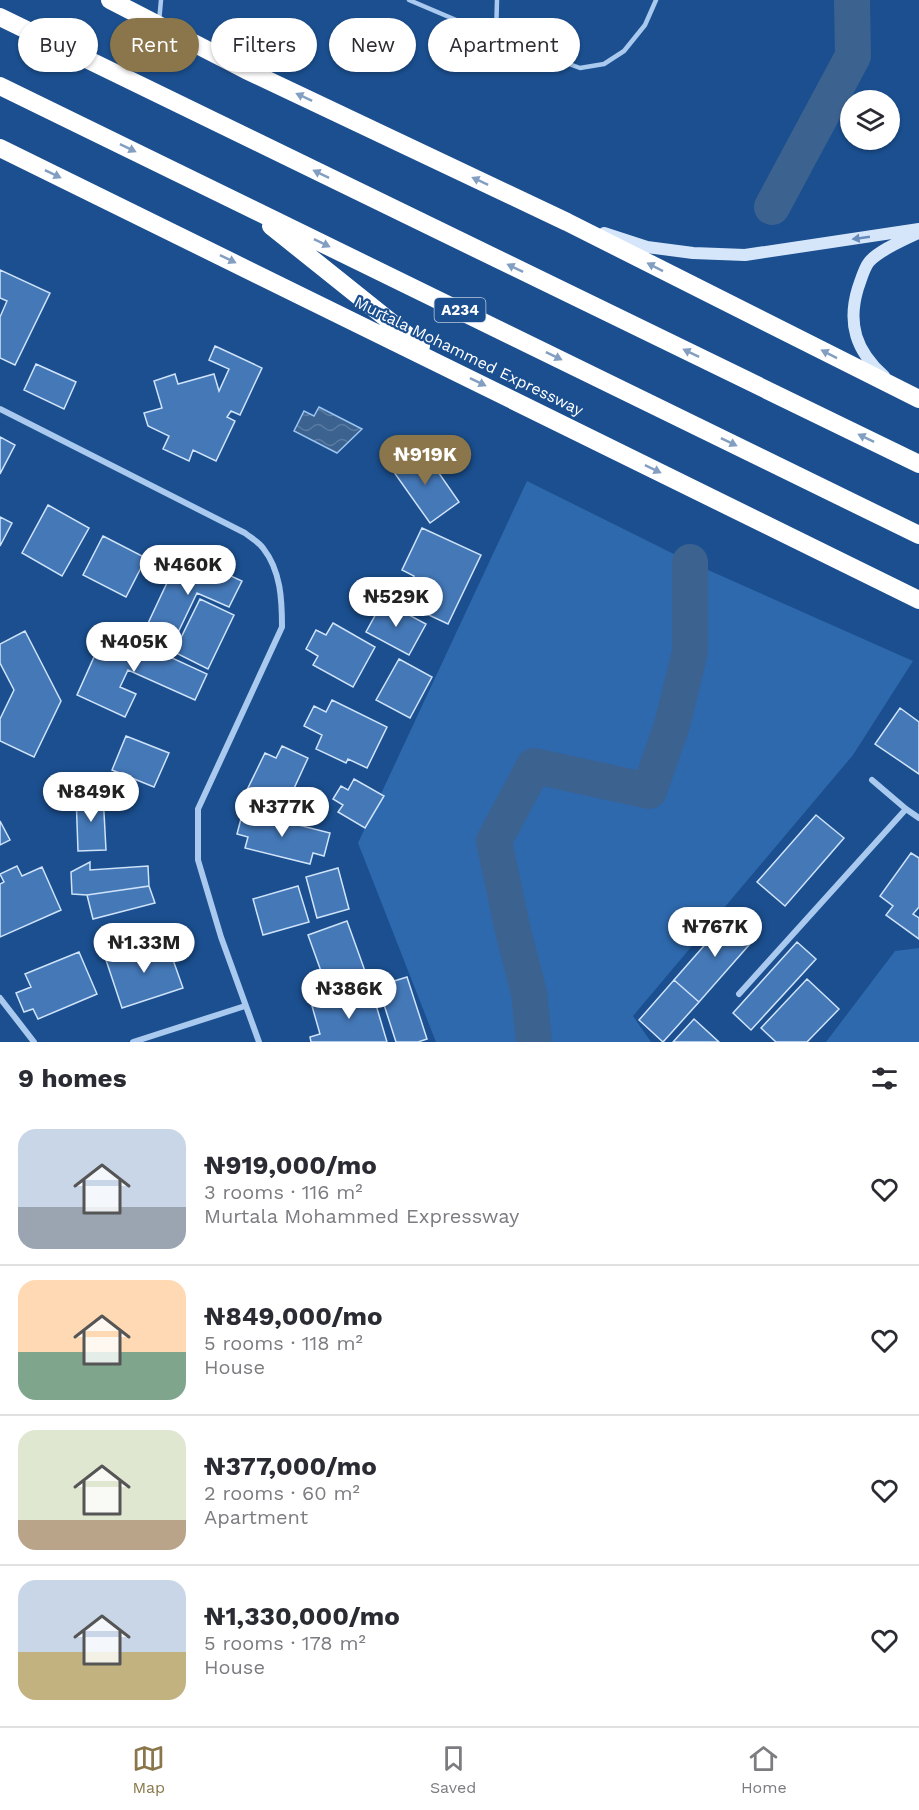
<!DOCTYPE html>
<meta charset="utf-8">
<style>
body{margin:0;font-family:"Work Sans",sans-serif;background:#f7f7f7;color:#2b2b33;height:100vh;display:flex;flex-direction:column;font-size:22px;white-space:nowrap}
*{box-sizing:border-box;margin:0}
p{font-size:20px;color:#7c7c81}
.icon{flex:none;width:33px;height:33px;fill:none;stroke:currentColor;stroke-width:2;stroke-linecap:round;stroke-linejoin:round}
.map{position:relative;height:1042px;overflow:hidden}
.panel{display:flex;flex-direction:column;background:#fff;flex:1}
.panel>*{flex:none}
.hud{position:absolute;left:18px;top:18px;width:600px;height:54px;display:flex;gap:12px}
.controls{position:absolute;left:840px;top:90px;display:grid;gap:12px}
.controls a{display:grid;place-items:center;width:60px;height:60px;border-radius:50%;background:#fff;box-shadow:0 2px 4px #0004;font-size:30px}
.price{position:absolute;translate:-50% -51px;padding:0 14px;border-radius:21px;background:#fff;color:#222;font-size:20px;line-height:39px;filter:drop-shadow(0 2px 3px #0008)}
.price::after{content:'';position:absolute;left:50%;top:36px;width:18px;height:14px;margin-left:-9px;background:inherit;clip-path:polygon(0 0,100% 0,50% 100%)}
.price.on{background:#8a764a;color:#fff}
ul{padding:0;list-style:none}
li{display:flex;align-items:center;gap:18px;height:150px;padding:0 18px}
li+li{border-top:2px solid #e1e1e2}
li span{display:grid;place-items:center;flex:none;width:168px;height:120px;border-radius:18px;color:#555}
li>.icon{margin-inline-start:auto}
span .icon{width:72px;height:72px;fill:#fffc;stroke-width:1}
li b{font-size:26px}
h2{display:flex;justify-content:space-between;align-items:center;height:72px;padding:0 18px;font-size:26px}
.chip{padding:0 21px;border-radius:27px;background:#fff;box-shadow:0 2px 4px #0004;font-size:21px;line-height:54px}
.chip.on{background:#8a764a;color:#fff}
.tabs{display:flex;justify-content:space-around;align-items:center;height:84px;border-top:2px solid #e1e1e2;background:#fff;font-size:16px;color:#7c7c81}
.tabs a{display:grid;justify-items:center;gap:3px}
.tabs .on{color:#8a764a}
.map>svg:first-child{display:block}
.green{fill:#2e69ad}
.water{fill:url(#water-waves);stroke:#9cc4f0;stroke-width:1.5}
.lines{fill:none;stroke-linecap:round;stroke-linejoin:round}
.river{stroke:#3c6290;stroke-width:36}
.building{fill:#4478b7;stroke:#cfe3fa;stroke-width:1.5}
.lane{stroke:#a9c9ee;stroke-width:4.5}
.street{stroke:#a9c9ee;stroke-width:6}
.secondary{stroke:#d6e6fa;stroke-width:12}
.highway{stroke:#fff;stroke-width:18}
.oneway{fill:#829ec1}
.oneway2{fill:#668bba}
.labels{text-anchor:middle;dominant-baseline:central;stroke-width:4.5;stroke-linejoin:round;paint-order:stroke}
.shield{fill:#1b4f8f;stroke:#bbcadd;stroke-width:1.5}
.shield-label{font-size:15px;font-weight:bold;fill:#fff}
.street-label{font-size:16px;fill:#fff;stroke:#1b4f8f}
</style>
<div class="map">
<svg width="919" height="1042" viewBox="0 0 919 1042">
<defs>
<pattern id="water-waves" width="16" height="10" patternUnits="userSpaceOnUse" patternTransform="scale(1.5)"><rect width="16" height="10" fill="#3c6290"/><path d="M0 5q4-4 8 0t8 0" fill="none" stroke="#597aa1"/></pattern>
</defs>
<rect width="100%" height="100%" fill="#1b4f8f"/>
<path class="green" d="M527,481l163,81 223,99 -60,94 -220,261 18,26h-215l-78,-199z
M919,948v94h-93l69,-91z"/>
<path class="water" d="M319,407l43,22 -25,24 -43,-22 10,-20 10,5z"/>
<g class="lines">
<path class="river" d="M772,207l81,-151 -1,-56
M534,1042l-5,-49 -16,-62 -19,-90 40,-75 115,25 23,-66 18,-73v-90"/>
</g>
<path class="building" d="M0,270l50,23 -35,72 -15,-7v-41l7,-16 -7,-3z
M215,346l47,22 -22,47 -9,-4 -4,6 8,4 -19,40 -23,-11 -4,11 -26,-12 6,-13 -21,-10 -4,-13 18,-5 -8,-27 21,-7 3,10 36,-10 5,17 10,-22 -20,-9z
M36,364l40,18 -12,27 -40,-19z
M0,437l15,8 -15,29z
M413,453l4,5 8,-5 34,49 -29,21 -39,-55z
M48,505l41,23 -27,48 -40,-23z
M0,517l12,6 -12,23z
M422,528l59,27 -33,69 -47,-22 13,-26 -12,-6z
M103,536l43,22 -20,39 -43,-22z
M181,553l61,28 -13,26 -32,-14 -26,54 -28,-13z
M200,599l34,16 -26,54 -34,-17z
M383,601l43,23 -17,31 -43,-23z
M333,623l42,24 -22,40 -40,-22 5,-9 -12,-7 10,-19 10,5z
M107,628l100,46 -12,26 -67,-30 -8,17 16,7 -11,23 -48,-22z
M25,631l36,70 -27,56 -34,-16v-22l14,-29 -14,-27v-19z
M399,659l33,18 -22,41 -34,-18z
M332,700l55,27 -20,41 -19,-9 -2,4 -30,-14 6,-14 -18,-9 10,-20 12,6z
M900,708l19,14v52l-44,-30z
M126,736l43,17 -15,34 -42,-17z
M282,746l26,12 -23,50 -38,-18 18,-37 11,5z
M354,779l30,17 -19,32 -27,-16 5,-7 -10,-6 8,-13 7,4z
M103,794l3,56 -28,1 -2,-56z
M243,811l87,22 -6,23 -11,-3 -3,11 -65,-16 3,-11 -11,-3z
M816,815l28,23 -59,68 -28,-24z
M0,821l10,19 -10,5z
M911,853l8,5v49l-6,7 6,4v21l-33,-24 7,-9 -13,-10z
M90,862v8l58,-4 1,20 -62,9 -15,-1 -1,-22z
M17,866l5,10 20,-9 19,43 -61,27v-53l4,-2 -4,-8z
M338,868l11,41 -32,9 -11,-41z
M149,886l6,17 -62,16 -6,-24z
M298,886l11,36 -46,13 -10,-36z
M731,915l25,22 -57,65 -25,-22z
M347,921l18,50 -39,14 -18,-50z
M166,940l17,48 -61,20 -16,-48z
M797,942l19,17 -65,71 -18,-17z
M79,952l18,42 -59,25 -5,-10 -9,3 -8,-19 15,-6 -6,-13z
M407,977l20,62 -9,3h-22l-18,-56z
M807,979l32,30 -32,33h-31l-15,-14z
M674,980l25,22 -36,40 -24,-22z
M371,988l16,54h-76l-1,-5 10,-3 -8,-28z
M694,1019l25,23h-46z"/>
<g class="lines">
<path class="lane" d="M409,0l87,37 84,31 24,-4 20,-13 21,-26 11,-25
M159,22l2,-22
M496,37l1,-37"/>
<path class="street" d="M0,409l245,124c6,5 14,9 18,15 18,23 19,52 19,79l-84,182v51l23,77 38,105
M872,780l34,29 13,9
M739,994l167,-185
M0,998l34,44
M133,1042l112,-36"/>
<path class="secondary" d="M604,233l43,14 46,6 52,2 174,-26
M884,376c-28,-25 -37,-52 -26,-88 3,-8 6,-20 11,-26 10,-12 35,-22 49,-29"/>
<path class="highway" d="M110,0l136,70 321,152 352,177
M0,17l919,447
M0,86l919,449
M0,148l919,452
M271,226l150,120"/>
</g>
<defs><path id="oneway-solid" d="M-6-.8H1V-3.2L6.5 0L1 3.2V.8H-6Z" transform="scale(1.5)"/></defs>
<g class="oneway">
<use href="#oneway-solid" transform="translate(304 97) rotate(-155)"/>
<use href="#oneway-solid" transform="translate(128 148) rotate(26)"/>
<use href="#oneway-solid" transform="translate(53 174) rotate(26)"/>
<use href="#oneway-solid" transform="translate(321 174) rotate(-154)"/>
<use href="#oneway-solid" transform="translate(480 181) rotate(-155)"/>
<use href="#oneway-solid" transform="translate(322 243) rotate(26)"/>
<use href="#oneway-solid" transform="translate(228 259) rotate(26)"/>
<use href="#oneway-solid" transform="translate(655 267) rotate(-153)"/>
<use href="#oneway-solid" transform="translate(515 268) rotate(-154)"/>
<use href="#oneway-solid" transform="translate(691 353) rotate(-154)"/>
<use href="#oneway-solid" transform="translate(829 354) rotate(-153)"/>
<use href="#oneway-solid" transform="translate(554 356) rotate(26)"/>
<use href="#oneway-solid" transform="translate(478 382) rotate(26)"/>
<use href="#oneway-solid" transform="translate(866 438) rotate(-154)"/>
<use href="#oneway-solid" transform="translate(729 442) rotate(26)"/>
<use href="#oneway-solid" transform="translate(653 469) rotate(26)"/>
</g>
<use class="oneway2" href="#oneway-solid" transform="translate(861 238) rotate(172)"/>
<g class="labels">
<rect class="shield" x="434.5" y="298" width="51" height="24" rx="4.5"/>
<g class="shield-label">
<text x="460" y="310">A234</text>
</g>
<g class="street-label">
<text transform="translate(469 356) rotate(26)">Murtala Mohammed Expressway</text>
</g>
</g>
</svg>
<div class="controls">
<a><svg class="icon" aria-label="layers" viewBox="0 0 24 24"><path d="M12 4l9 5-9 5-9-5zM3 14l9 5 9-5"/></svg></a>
</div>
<b class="price on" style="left:425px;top:486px">₦919K</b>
<b class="price" style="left:188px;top:596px">₦460K</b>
<b class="price" style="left:396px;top:628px">₦529K</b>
<b class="price" style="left:134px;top:673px">₦405K</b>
<b class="price" style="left:91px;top:823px">₦849K</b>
<b class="price" style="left:282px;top:838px">₦377K</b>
<b class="price" style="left:715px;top:958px">₦767K</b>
<b class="price" style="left:144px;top:974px">₦1.33M</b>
<b class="price" style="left:349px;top:1020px">₦386K</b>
<div class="hud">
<a class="chip">Buy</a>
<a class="chip on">Rent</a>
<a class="chip">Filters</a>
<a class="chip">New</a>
<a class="chip">Apartment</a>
</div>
</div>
<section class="panel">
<h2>9 homes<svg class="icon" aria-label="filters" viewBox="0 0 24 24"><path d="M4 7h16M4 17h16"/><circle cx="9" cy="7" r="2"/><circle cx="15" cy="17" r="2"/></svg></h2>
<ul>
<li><span style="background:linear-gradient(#c9d6e8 65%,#9aa5b1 0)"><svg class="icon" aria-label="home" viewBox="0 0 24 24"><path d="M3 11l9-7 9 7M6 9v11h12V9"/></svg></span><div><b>₦919,000/mo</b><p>3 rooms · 116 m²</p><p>Murtala Mohammed Expressway</p></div><svg class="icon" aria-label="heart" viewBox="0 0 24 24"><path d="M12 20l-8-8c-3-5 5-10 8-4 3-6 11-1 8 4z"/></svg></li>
<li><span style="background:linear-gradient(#ffd9b3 60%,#7fa58c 0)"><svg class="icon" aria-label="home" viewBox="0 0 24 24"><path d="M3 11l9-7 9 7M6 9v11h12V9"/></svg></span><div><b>₦849,000/mo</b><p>5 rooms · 118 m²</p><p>House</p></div><svg class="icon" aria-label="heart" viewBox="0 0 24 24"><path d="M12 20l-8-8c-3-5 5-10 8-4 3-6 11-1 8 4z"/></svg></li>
<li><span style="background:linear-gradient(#dfe7d0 75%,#b9a48a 0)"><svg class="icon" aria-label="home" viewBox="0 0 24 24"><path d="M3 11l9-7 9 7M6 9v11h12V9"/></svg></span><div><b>₦377,000/mo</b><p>2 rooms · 60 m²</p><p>Apartment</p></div><svg class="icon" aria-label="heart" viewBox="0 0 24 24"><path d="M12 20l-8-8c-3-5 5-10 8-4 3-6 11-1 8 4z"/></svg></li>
<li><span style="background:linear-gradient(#c9d6e8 60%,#c2b280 0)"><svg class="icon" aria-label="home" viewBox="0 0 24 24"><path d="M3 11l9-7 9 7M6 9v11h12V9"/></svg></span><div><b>₦1,330,000/mo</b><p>5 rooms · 178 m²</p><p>House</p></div><svg class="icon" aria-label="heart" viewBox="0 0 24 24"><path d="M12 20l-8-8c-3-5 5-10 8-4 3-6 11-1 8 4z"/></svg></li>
</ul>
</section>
<nav class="tabs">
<a class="on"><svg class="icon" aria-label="map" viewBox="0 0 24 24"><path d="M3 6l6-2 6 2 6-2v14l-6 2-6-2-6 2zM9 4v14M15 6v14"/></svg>Map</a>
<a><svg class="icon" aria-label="saved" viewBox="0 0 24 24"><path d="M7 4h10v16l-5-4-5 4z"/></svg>Saved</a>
<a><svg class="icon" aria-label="home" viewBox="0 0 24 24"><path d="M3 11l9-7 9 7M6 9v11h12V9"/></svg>Home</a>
</nav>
